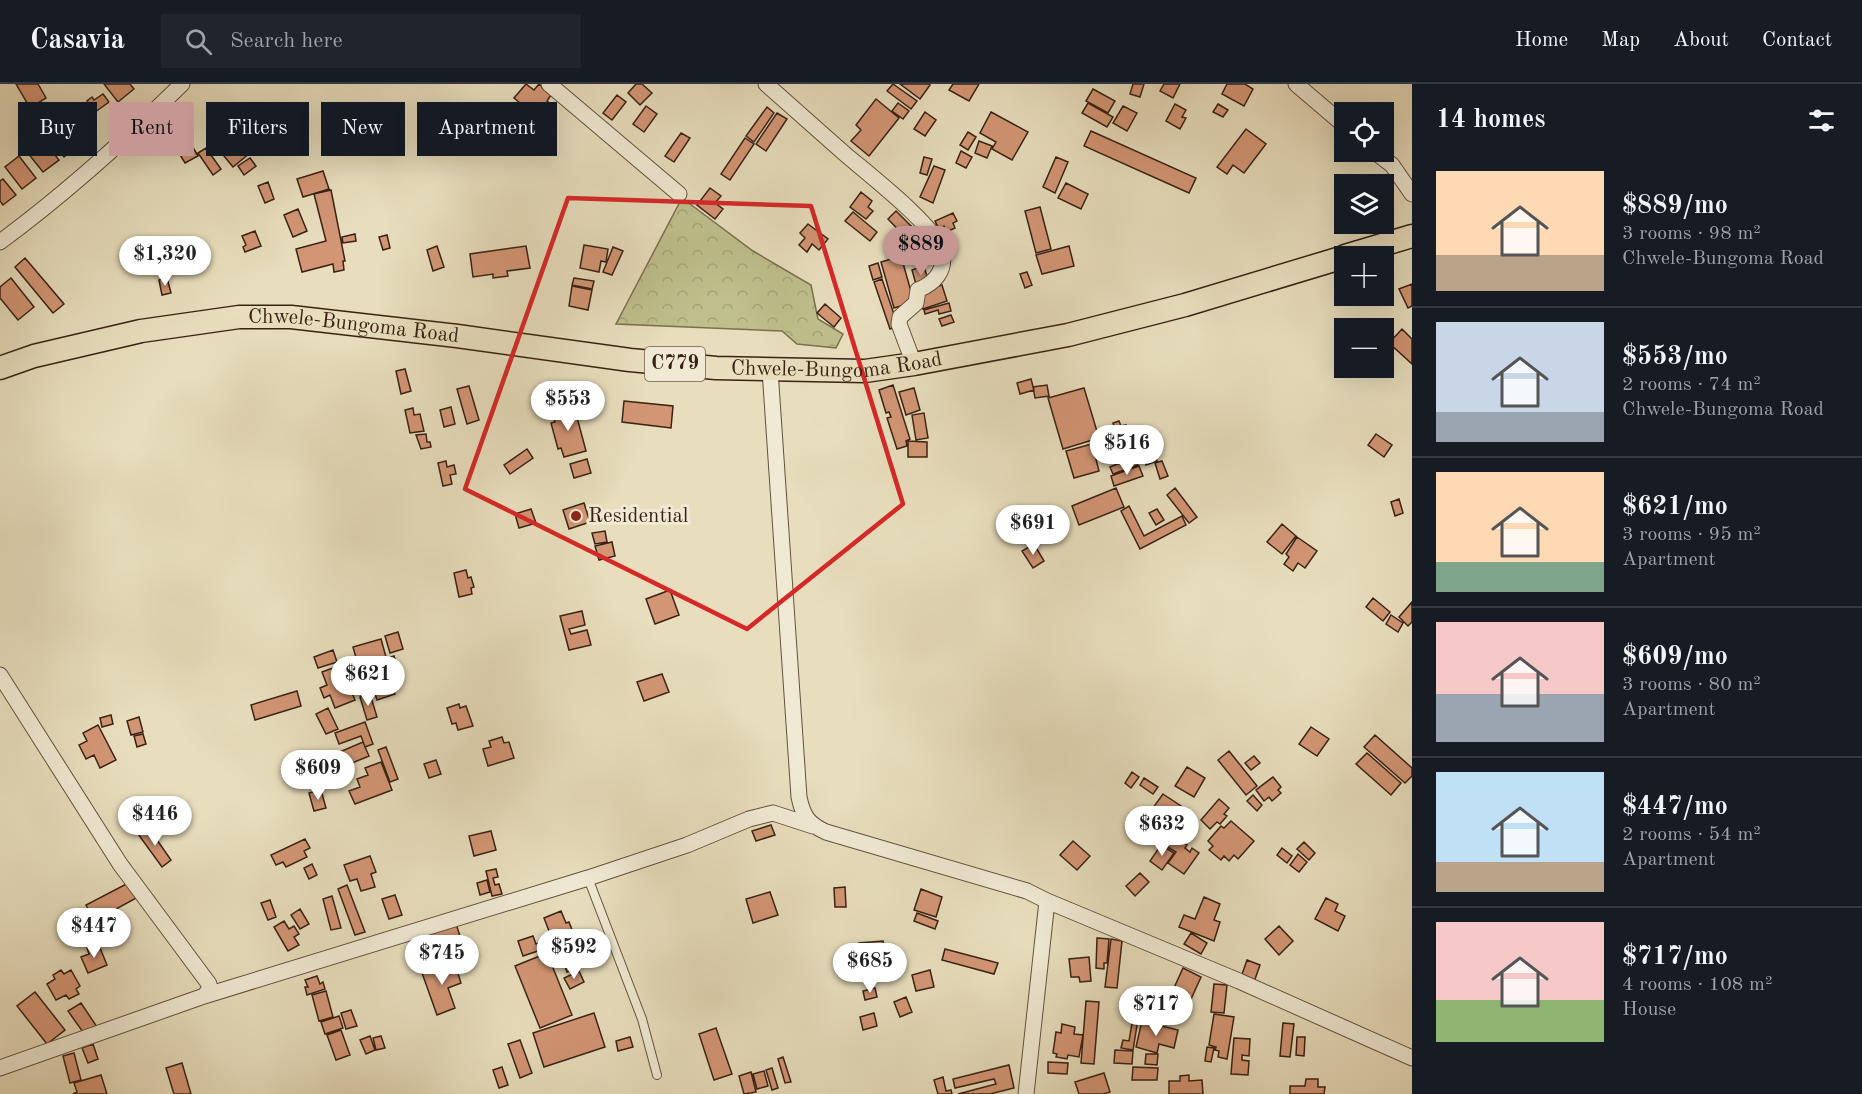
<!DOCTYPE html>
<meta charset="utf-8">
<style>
body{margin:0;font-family:"Old Standard TT",serif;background:#20242c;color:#f1f3f6;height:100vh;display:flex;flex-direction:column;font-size:22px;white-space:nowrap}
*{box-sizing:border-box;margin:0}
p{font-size:20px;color:#9ea1a6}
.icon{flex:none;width:33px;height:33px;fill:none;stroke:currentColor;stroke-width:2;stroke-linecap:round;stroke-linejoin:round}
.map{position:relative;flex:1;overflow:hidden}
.details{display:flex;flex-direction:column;background:#171b24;width:450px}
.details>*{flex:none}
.banner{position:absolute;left:18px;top:18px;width:570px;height:54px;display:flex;gap:12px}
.tools{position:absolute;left:1334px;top:18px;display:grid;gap:12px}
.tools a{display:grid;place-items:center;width:60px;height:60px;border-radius:0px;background:#171b24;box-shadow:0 6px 24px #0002;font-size:30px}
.price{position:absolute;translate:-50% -51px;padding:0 14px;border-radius:21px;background:#fff;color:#222;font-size:20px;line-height:39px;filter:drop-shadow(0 2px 3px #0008)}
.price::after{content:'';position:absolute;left:50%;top:36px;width:18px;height:14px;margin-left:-9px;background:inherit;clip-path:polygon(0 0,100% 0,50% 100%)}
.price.selected{background:#c59692;color:#111}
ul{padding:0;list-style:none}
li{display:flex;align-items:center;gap:18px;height:150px;padding:0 24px}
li+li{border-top:2px solid #363941}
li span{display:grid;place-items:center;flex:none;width:168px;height:120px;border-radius:0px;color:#555}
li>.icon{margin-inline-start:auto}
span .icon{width:72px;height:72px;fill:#fffc;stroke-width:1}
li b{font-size:26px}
h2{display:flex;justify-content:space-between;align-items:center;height:72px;padding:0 24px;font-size:26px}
.tag{padding:0 21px;border-radius:0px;background:#171b24;box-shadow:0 6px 24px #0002;font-size:21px;line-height:54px}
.tag.selected{background:#c59692;color:#111}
header{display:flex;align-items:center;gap:36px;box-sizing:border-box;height:84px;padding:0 30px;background:#171b24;border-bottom:2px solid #363941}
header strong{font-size:28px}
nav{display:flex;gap:33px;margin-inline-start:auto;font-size:21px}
.search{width:420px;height:54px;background:#20242c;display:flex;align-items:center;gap:15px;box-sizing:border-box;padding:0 21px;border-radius:0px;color:#9ea1a6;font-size:22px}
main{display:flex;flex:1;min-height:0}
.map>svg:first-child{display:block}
.forest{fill:url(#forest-crowns);stroke:#7c7050;stroke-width:1.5}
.building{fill:#d39675;stroke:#392214;stroke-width:1.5}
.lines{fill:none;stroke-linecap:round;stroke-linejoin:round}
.lane-casing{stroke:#65513e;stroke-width:10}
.street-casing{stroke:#65513e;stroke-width:17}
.primary-casing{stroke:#392214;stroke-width:25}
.lane{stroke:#f0ead4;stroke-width:8}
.street{stroke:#f0ead4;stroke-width:15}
.primary{stroke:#e8debd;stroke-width:22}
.marked{fill:none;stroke:#d62828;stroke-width:4.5;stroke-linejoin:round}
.poi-dot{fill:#8f2418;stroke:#f0ead4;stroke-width:2}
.labels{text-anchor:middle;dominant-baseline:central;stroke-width:6;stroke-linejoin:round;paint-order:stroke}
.shield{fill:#f0ead4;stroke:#705e4e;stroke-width:1.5}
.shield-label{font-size:20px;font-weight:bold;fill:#392214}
.street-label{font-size:21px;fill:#392214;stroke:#f0ead4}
.poi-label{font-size:21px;fill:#392214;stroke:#f0ead4;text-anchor:start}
</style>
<header>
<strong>Casavia</strong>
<div class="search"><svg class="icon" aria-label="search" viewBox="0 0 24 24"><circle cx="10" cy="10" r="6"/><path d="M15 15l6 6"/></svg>Search here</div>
<nav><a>Home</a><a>Map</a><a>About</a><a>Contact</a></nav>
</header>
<main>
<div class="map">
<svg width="1412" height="1010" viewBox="0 0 1412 1010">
<defs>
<pattern id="forest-crowns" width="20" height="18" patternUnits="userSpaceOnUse" patternTransform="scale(1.5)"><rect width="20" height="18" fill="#bebf8c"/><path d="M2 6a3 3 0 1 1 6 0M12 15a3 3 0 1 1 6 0" fill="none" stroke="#a4a478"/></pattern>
</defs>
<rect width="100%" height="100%" fill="#e8debd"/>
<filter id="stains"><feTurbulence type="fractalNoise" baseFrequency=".00333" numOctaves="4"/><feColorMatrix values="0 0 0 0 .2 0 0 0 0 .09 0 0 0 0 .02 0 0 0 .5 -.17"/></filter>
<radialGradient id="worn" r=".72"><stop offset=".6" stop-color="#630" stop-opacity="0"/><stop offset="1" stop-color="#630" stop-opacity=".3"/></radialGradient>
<path class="forest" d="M682,114l71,53 58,34 7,34 25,15 -7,14 -39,-4 -15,-13 -166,-7z"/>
<path class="building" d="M16,0h22l8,14 -16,10z
M104,0h26l4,5 -16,13z
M526,0l8,6 5,-6 12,11 -4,6 7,6 -12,15 -28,-24z
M636,0h6l10,9 -12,12 -12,-12z
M893,0l24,17 -6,8 -24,-18z
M900,0h29l1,1 -10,14z
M953,0h26l-10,17 -20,-11z
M1133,0h11l-4,13 -10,-3z
M1164,0h16l-7,14 -13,-7z
M1227,0h18l8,5 -9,17 -22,-12z
M1093,5l22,12 -7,12 -22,-12z
M103,10l6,8 -14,10 -8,-11 5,-4 2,3z
M617,11l9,7 -14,18 -9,-7z
M876,15l23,19 -30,38 -18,-15 10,-11 -5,-5z
M898,19l11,8 -6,8 -11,-8z
M1088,19l25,14 -6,10 -25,-14z
M1175,20l11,6 -4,7 4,1 -6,11 -14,-8z
M1218,20l10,6 -5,7 -10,-5z
M646,22l11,8 -13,18 -11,-8z
M1123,22l14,7 -10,18 -14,-8z
M767,23l7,6 -20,29 -8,-6z
M925,28l11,8 -11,16 -11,-7z
M991,28l37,20 -16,28 -20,-11 4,-7 -16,-9z
M74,29l13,14 -9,7 -13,-14z
M777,29l10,6 -21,32 -10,-7z
M234,37l22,27 -23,19 -22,-27z
M67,45l12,16 -15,12 -13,-16z
M1246,45l20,15 -22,29 -11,-8 -6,9 -10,-7z
M1091,47l105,47 -7,15 -105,-47z
M968,48l8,5 -8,13 -8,-5z
M681,49l9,5 -16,24 -9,-6z
M187,53l11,19 -13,7 -11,-18z
M745,54l9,6 -24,36 -9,-6z
M43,56l16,20 -16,12 -16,-20z
M979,57l13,5 -5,12 -12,-5z
M206,64l15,21 -8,6 -15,-22z
M961,67l11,6 -6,11 -10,-5z
M19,72l17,22 -14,11 -17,-22z
M924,73l8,2 -5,16 -7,-2z
M1056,73l12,5 -13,31 -12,-6z
M250,74l6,8 -12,9 -6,-9z
M934,82l11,4 -12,33 -13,-6z
M323,87l6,18 -26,8 -6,-18z
M3,95l13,16 -13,10 -3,-4v-20z
M268,98l6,17 -9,4 -7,-17z
M1066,99l22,11 -7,15 -23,-11z
M710,104l11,8 -6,7 8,6 -8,10 -18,-14z
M331,106l14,71h-2l1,9 -10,2 -1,-8 -31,8 -6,-23 30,-8 -12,-47z
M861,108l11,9 -4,6 5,4 -7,8 -16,-12z
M1040,123l11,42 -15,4 -11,-42z
M298,125l9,22 -14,6 -9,-22z
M896,127l22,22 -9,8 -21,-22z
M853,128l24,20 -7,9 -25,-20z
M953,129l4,8 -4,2 2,5 -9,4 -2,-6 -5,3 -4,-8z
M808,140l20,15 -9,11 -7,-6 -5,8 -8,-7 6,-7 -5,-5z
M255,147l6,15 -16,6 -2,-5 3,-2 -4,-9z
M355,150l1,7 -13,2 -1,-6z
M387,151l3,13 -7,2 -4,-13z
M584,161l24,4 -2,13 -5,-1 -2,11 -19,-4z
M437,162l7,21 -11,4 -6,-21z
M526,162l4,22 -23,3 1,5 -15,2v-4l-20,3 -3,-23z
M1069,162l5,20 -32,8 -6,-19z
M613,163l10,4 -11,24 -9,-3z
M901,172l13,46 -20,6 -13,-46z
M25,174l39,46 -11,9 -38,-46z
M878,179l4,14 -9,3 -4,-14z
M924,182l5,18 -12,4 -5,-18z
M1027,188l5,13 -7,3 -5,-14z
M11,194l23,29 -16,13 -18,-22v-11z
M167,194l4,15 -9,2 -3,-15z
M574,194l20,3 -2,8 -20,-4z
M882,195l16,47 -8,3 -16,-47z
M1412,200v22l-4,2 -9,-19z
M942,201l5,16 -24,8 -5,-17z
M572,202l20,4 -4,20 -19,-4z
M949,219l2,8 -12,3 -1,-4 -13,4 -1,-4z
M825,220l16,14 -7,9 -17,-14z
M951,231l3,7 -12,4 -3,-7z
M1402,245l10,10v25l-23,-21z
M405,285l6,22 -10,3 -5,-23z
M1031,295l3,11 -14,4 -3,-11z
M893,301l17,54 -4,2 1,5 -10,3 -10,-31 4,-1 -2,-5 -3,1 -7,-23z
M1047,301l2,11 -14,2 -2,-11z
M469,302l10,34 -12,4 -10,-35z
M914,304l6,22 -14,5 -7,-23z
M1084,304l15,50 -36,11 -15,-51z
M583,308l3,13 -10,2 -3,-14z
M624,317l49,5 -2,22 -49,-6z
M574,322l12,45 -22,6 -3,-9 -3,1 -7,-26 4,-1 -3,-10z
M451,323l4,17 -11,3 -4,-17z
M413,324l1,7 6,-1 4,17 -14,2 -5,-23z
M924,329l4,25 -12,2 -4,-25z
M1119,337l2,5 5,-1 4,16 -11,3 -6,-21z
M1113,343l6,20 -9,3 -7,-20z
M426,350l1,8h3l1,5 -10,2 -5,-14z
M1376,350l16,11 -8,12 -16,-12z
M908,357l19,1v15h-19z
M1092,360l7,27 -25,7 -8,-27z
M527,365l6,9 -23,16 -6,-9z
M1154,367l3,10 -11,4 -3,-10z
M1135,373l3,8 -25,9 -3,-7z
M587,375l4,14 -17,5 -4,-14z
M446,377l1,6 7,-2 2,9 -6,1 2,9 -9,2 -5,-23z
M1162,377l6,15 -8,3 -5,-16z
M1139,382l4,10 -29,10 -3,-10z
M1116,404l8,19 -45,18 -7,-19z
M1175,404l22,29 -8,6 -22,-28z
M1399,415l4,14 -8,3 -4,-14z
M584,419l6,19 -21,7 -6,-19z
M1129,422l15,30 38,-20 4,9 -46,24 -19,-38z
M531,425l5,14 -17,5 -4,-14z
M1157,425l7,11 -8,5 -7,-12z
M1282,440l14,12 -14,18 -15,-12z
M605,447l2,11 -12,2 -3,-11z
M1297,453l20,14 -12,17 -7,-5 -5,8 -9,-7 5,-7 -3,-3z
M612,458l3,14 -16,4 -4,-14z
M1034,460l10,17 -11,7 -11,-17z
M466,486l2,8 3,-1 3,10 -3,1 1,6 -13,3 -5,-24z
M670,506l9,25 -24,9 -9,-25z
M1373,514l17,14 -7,9 -17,-14z
M1412,518v20l-4,4 -9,-9z
M582,527l3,14 -16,4 2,5 16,-4 4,15 -22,5 -9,-34z
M1391,531l12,8 -5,9 -12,-8z
M398,548l5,17 -13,4 -5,-17z
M381,555l5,18 -28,8 -5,-18z
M333,566l4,12 -19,6 -4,-11z
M394,572l8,25 -11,3 4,10 -18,6 -3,-9 -13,4 -8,-25z
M341,581l14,35 -20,8 -5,-13 -6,3 -4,-10 7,-3 -5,-13z
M662,590l7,18 -25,9 -7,-19z
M297,607l4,15 -46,14 -4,-15z
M370,610l7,23 -10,3 -7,-23z
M459,620l1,4 6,-2 7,20 -15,4 -2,-7 -4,1 -5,-16z
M328,624l10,21 -12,5 -10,-20z
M111,631l2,9 -11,3 -2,-9z
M139,633l4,15 -12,3 -4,-14z
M365,638l8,22 -8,3 -4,-11 -22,8 -4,-11z
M98,641l18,35 -16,8 -6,-13 -8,4 -7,-14 8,-4 -4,-8z
M1311,643l18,12 -12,17 -18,-12z
M143,650l3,10 -9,3 -3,-11z
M1375,651l37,33v8l-7,7 -41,-36z
M502,653l2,6 5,-1 5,16 -26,8 -5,-17 8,-2 -2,-6z
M363,658l6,14 -29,12 -5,-14z
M386,663l12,32 -8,3 -12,-32z
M1229,667l28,35 -11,9 -28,-35z
M1367,669l34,30 -10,12 -35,-31z
M1254,672l6,7 -9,7 -6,-7z
M436,676l5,14 -12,4 -5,-14z
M381,678l11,28 -37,14 -6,-13 11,-4 -3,-8 11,-4 -3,-7z
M1187,683l18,11 -11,19 -19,-11z
M1132,688l7,5 -8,11 -6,-5z
M1273,693l8,10 -3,3 3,3 -9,8 -3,-4 -5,4 -8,-11z
M1144,694l14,9 -5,7 -13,-9z
M321,706l5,18 -12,3 -5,-18z
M1163,710l21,14 -12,18 -22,-14z
M1253,711l9,10 -5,6 -10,-10z
M1219,715l10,9 -5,6 3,2 -7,8 -3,-2 -7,7 -9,-9z
M1231,737l23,20 -16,18 -4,-4 -5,6 -5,-5 -3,4 -12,-10 4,-4 -5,-5 13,-15 3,2z
M771,741l4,10 -19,6 -4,-10z
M148,743l23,33 -9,7 -24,-33z
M491,747l5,19 -22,6 -5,-20z
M1172,753l8,6 2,-2 5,4 -2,3 5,4 2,-4 7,5 -15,21 -16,-11 8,-11 -10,-6z
M305,755l5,9 -6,3 3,6 -21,10 -3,-5 -7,3 -5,-10z
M1073,757l17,15 -13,14 -17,-15z
M1304,758l11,11 -6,7 -12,-11z
M1161,761l13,8 -12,17 -12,-9z
M1282,764l10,8 -5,7 -10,-8z
M1298,770l9,8 -8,10 -9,-7z
M370,772l6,16 -5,2 4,13 -14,4 -4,-12 -7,2 -6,-16z
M312,780l5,11 -8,4 -5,-11z
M496,785l2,8 -5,1 2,7 4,-1 3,10 -10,2 -6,-25z
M1140,789l9,9 -14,14 -9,-10z
M487,796l3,12 -10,3 -3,-12z
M132,797l8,15 -46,25 -8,-16z
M347,801l18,47 -10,3 -17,-46z
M845,803l1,20h-11l-1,-19z
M921,805l21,8 -6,20 -22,-7z
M770,808l8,23 -25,8 -7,-24z
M395,811l7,20 -13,4 -7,-20z
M332,812l9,32 -10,2 -8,-31z
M1204,813l16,7 -6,16 6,2 -6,19 -35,-14 5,-12 11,4z
M1326,814l12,6 -3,7 10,5 -7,15 -23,-12z
M270,816l6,17 -8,3 -7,-17z
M300,825l9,15 -9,5 -9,-14z
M561,827l5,12 3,-1 5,13 -20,9 -10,-26z
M917,829l21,8 -3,8 -21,-8z
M284,837l5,8 5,-3 5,8 -5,3 5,8 -11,6 -14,-24z
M456,840l5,15 -40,14 -6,-15z
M1279,842l14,15 -14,14 -14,-16z
M1191,849l16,10 -6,11 -17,-10z
M533,852l3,8 15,-5 2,7 -30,10 -5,-15z
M579,854l10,25 -22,9 -10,-26z
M1097,854l12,1 -2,24h-3v6l-8,-1z
M1111,855l11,2 -5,47 -12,-1z
M883,857l1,10 10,-1 1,15 -10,1 2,14 -18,1 -1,-13 -7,1 -2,-26z
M98,859l9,22 -19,8 -7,-16 8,-3 -2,-6z
M945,865l53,14 -4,11 -52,-14z
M547,869l25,62 -32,13 -25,-62z
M1089,873l2,24 -11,1 -1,-5h-8l-2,-18z
M1247,876l13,5 -6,17 -13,-5z
M454,877l7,22 -13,5 7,20 -18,7 -15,-42z
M1183,884l18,9 -14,31 -18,-9z
M61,886l3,4 7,-4 9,16 -4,3 3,5 -10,5 -3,-4 -10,5 -9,-16 8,-5 -2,-4z
M930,886l4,17 -18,4 -4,-16z
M579,887l5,11 -14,7 -6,-11z
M317,892l3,8 3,-2 2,7 -18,6 -2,-8h3l-3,-7z
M1214,900l13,1 -3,28 -13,-1z
M875,904l2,9 -12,3 -2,-9z
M326,907l7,26 -14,4 -7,-26z
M35,908l30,38 -18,14 -30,-38z
M906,913l6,15 -12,5 -6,-15z
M1086,917l13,1 -5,62 -13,-1z
M81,919l16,24 -12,8 -17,-24z
M1135,922l5,1 -7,43 -12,-2 2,-8 6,1z
M351,926l6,16 -11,3 -5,-16z
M594,929l11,34 -61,20 -11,-34z
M874,929l3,13 -14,4 -3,-13z
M1214,930l20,3 -7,42 -9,-2 1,-6 -4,-1 1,-3 -7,-2z
M339,932l4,12 -18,6 -4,-12z
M1142,937l36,9 -4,18 -15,-4 -2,9 -21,-6z
M1283,939l11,1 -4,33 -10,-1z
M1062,940l13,3 -1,7 9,1 -4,22 -11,-2 -1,4 -11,-2 1,-3 -4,-1 3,-21 5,1z
M716,944l16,46 -18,6 -15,-46z
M341,946l9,25 -14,5 -9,-25z
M370,952l5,14 -9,4 -6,-14z
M381,952l4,12 -9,2 -3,-12z
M630,953l3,10 -15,4 -2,-10z
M1297,953h8l-1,19 -8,-1z
M1234,954l16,1 -1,17 -7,-1v5l7,1 -1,14 -17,-1z
M520,956l12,33 -12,5 -12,-34z
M93,960l5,15 -10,4 -6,-15z
M1207,963l7,1 -3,14 -6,-1z
M1115,966l18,1 -1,13 -18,-1z
M74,969l7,27 -11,3 -7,-27z
M1146,970h12l-1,11 -12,-1z
M783,973l8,25 -6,1 -7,-24z
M1048,978l20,1 -1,11 -19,-1z
M182,979l9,31h-17l-8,-26z
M1009,981l5,23 -24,6h-32l38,-10 -2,-5 -39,9 -2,-9z
M502,983l6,18 -9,3 -6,-18z
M1133,983l25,1 -1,12h-25z
M772,984l6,20 -6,2 -6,-20z
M764,987l4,15 -11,3 -4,-15z
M751,988l5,20 -12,2 -5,-18z
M1104,989l6,19 -7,2h-24l-4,-12z
M101,991l6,19h-34l4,-2 -3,-9z
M1189,991v6l13,-1 1,14h-34v-13h11v-5z
M943,993l3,14 5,-1 1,4h-14l-4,-14z
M1306,995h12v8h7l-1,7h-34v-8h15z"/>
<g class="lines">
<defs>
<path id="lane" d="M588,794l54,141 15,56"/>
<path id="street" d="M549,0l130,110
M766,0c26,23 53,47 79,70 22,19 91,72 97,97 4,20 -7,32 -24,39l-2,13 -16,14 -1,7 15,40
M1296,0l48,41
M1375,68l17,13 20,29
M0,158c64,-47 125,-102 182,-158
M770,286l29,427c4,19 9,27 27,35l201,59 20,10 192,80 173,77
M0,591l120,189 89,120v6l-5,6 -204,72
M204,912l384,-118 99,-33 62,-26 24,-6 40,13
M1026,1010l21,-193"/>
<g id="primary">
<path d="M1345,172l67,-20"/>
<path id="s1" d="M0,284l34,-12 107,-25 98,-14h52l166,19 173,24 86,8 149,3 49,-7 154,-29 117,-30 159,-48"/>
</g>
</defs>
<use href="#lane" class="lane-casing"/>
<use href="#street" class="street-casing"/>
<use href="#primary" class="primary-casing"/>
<use href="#lane" class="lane"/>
<use href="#street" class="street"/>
<use href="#primary" class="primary"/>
</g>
<path class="marked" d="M568,114l243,8 92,298 -156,125 -282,-140z"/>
<circle class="poi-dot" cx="576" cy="432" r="6"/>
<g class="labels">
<rect class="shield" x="645" y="263" width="60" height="34" rx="4.5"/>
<g class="shield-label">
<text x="675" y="280">C779</text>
</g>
<g class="street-label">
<text stroke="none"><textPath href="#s1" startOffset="360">Chwele-Bungoma Road</textPath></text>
<text stroke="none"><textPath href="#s1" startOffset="846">Chwele-Bungoma Road</textPath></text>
</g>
<g class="poi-label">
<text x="588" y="432">Residential</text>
</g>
</g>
<rect width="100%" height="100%" filter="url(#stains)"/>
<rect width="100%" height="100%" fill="url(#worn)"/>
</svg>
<div class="tools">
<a><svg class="icon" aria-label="locate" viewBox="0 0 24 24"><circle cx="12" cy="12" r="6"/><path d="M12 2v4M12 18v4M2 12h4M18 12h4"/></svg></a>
<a><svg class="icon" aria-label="layers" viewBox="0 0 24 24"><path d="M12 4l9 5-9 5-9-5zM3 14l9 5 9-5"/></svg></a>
<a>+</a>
<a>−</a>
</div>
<b class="price selected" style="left:921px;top:193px">$889</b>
<b class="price" style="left:165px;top:203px">$1,320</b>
<b class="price" style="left:568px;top:348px">$553</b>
<b class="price" style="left:1127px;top:392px">$516</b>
<b class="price" style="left:1033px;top:472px">$691</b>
<b class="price" style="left:368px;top:623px">$621</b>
<b class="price" style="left:318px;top:717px">$609</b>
<b class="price" style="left:155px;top:763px">$446</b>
<b class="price" style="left:1162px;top:773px">$632</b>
<b class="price" style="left:94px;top:875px">$447</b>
<b class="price" style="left:574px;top:896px">$592</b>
<b class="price" style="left:442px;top:902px">$745</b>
<b class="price" style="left:870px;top:910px">$685</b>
<b class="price" style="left:1156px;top:953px">$717</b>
<div class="banner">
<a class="tag">Buy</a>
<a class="tag selected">Rent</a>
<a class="tag">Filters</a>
<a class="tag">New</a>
<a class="tag">Apartment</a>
</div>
</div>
<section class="details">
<h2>14 homes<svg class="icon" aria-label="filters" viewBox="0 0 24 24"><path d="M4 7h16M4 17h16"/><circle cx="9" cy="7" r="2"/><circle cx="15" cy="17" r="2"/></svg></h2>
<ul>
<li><span style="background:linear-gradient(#ffd9b3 70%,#b9a48a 0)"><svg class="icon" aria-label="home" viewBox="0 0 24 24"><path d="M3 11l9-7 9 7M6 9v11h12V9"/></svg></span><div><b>$889/mo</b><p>3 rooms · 98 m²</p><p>Chwele-Bungoma Road</p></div></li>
<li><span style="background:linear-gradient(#c9d6e8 75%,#9aa5b1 0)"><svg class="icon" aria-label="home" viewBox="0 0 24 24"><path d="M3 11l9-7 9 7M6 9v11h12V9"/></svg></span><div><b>$553/mo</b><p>2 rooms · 74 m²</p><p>Chwele-Bungoma Road</p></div></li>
<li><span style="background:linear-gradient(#ffd9b3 75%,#7fa58c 0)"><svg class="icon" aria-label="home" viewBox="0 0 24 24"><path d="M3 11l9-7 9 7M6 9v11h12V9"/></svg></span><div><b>$621/mo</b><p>3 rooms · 95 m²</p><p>Apartment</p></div></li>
<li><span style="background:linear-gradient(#f6c9c9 60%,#9aa5b1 0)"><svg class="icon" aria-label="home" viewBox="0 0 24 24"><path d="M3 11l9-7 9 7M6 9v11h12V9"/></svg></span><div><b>$609/mo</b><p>3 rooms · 80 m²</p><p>Apartment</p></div></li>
<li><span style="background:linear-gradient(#bfe0f5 75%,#b9a48a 0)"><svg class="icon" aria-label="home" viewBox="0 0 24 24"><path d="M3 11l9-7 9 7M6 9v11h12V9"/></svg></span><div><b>$447/mo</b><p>2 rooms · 54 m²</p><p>Apartment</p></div></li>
<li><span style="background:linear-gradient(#f6c9c9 65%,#8fb573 0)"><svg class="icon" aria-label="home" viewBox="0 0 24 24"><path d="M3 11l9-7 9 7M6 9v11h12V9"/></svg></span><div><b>$717/mo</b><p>4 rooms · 108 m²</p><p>House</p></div></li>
</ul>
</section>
</main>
